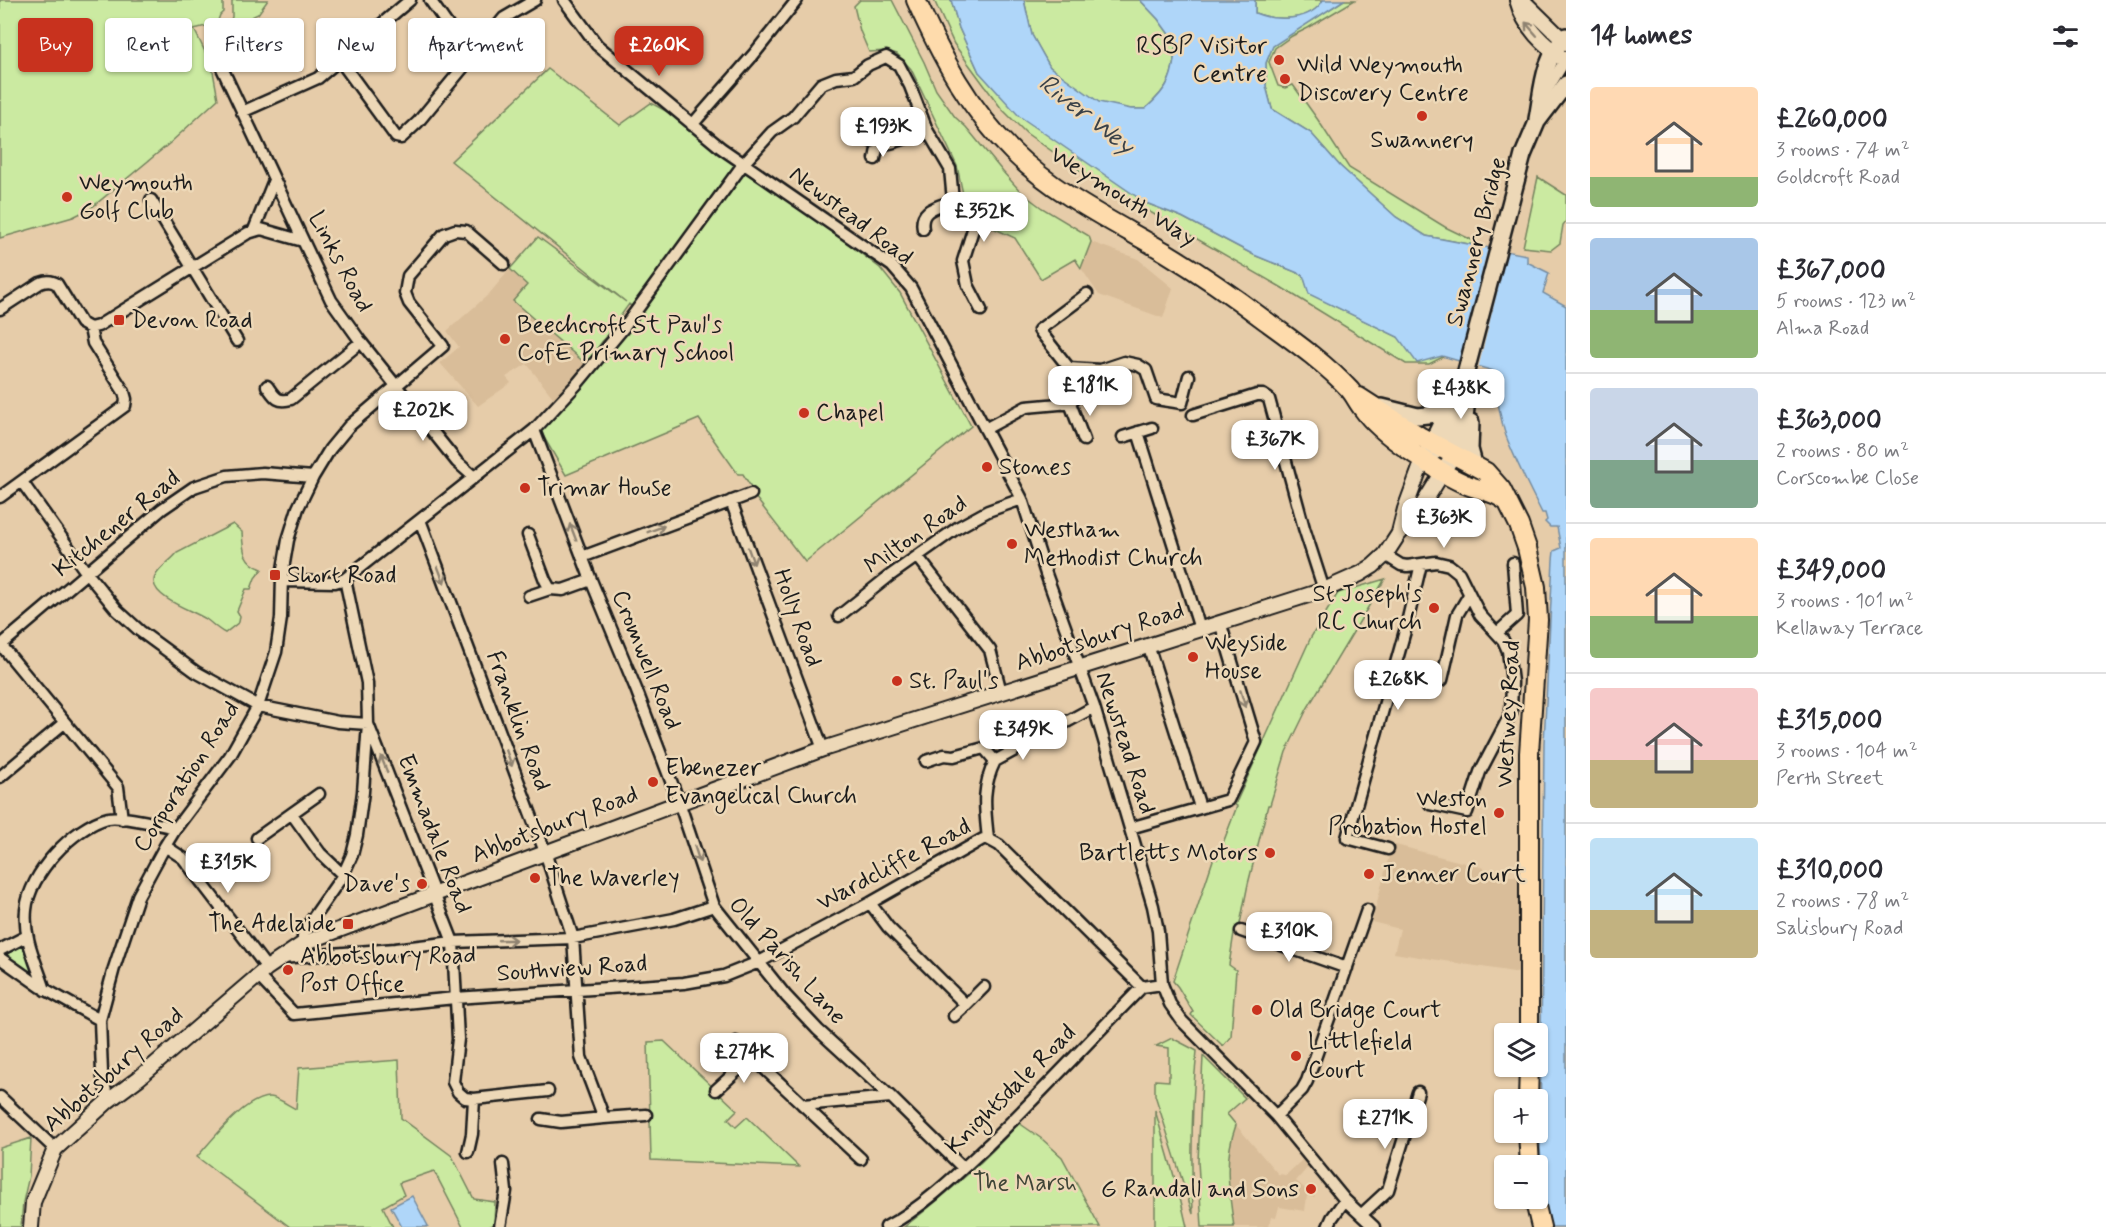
<!DOCTYPE html>
<meta charset="utf-8">
<style>
body{margin:0;font-family:Mynerve,sans-serif;background:#f7f7f7;color:#2b2b33;height:100vh;display:flex;flex-direction:column;font-size:22px;white-space:nowrap}
*{box-sizing:border-box;margin:0}
p{font-size:20px;color:#7c7c81}
.icon{flex:none;width:33px;height:33px;fill:none;stroke:currentColor;stroke-width:2;stroke-linecap:round;stroke-linejoin:round}
.map{position:relative;flex:1;overflow:hidden}
.panel{display:flex;flex-direction:column;background:#fff;width:540px}
.panel>*{flex:none}
.guide{position:absolute;left:18px;top:18px;width:570px;height:54px;display:flex;gap:12px}
.fabs{position:absolute;left:1494px;top:1023px;display:grid;gap:12px}
.fabs a{display:grid;place-items:center;width:54px;height:54px;border-radius:6px;background:#fff;box-shadow:0 2px 4px #0004;font-size:30px}
.price{position:absolute;translate:-50% -51px;padding:0 14px;border-radius:12px;background:#fff;color:#222;font-size:20px;line-height:39px;filter:drop-shadow(0 2px 3px #0008)}
.price::after{content:'';position:absolute;left:50%;top:36px;width:18px;height:14px;margin-left:-9px;background:inherit;clip-path:polygon(0 0,100% 0,50% 100%)}
.price.active{background:#c8321e;color:#fff}
ul{padding:0;list-style:none}
li{display:flex;align-items:center;gap:18px;height:150px;padding:0 24px}
li+li{border-top:2px solid #e1e1e2}
li span{display:grid;place-items:center;flex:none;width:168px;height:120px;border-radius:6px;color:#555}
li>.icon{margin-inline-start:auto}
span .icon{width:72px;height:72px;fill:#fffc;stroke-width:1}
li b{font-size:26px}
h2{display:flex;justify-content:space-between;align-items:center;height:72px;padding:0 24px;font-size:26px}
.pill{padding:0 21px;border-radius:6px;background:#fff;box-shadow:0 2px 4px #0004;font-size:21px;line-height:54px}
.pill.active{background:#c8321e;color:#fff}
main{display:flex;flex:1;min-height:0}
.map>svg:first-child{display:block}
.built{fill:#d9bd99}
.green{fill:#cbeaa1;stroke:#74835e;stroke-width:1.5}
.water{fill:#afd6f9;stroke:#748ca1;stroke-width:1.5}
.pier{fill:#e6cca9}
.lines{fill:none;stroke-linecap:round;stroke-linejoin:round}
.minor-casing{stroke:#1c1c1c;stroke-width:15}
.tertiary-casing{stroke:#1c1c1c;stroke-width:18}
.secondary-casing{stroke:#1c1c1c;stroke-width:20}
.trunk-casing{stroke:#1c1c1c;stroke-width:22}
.minor{stroke:#edd8b7;stroke-width:10}
.tertiary{stroke:#edd8b7;stroke-width:14}
.secondary{stroke:#edd8b7;stroke-width:15}
.trunk{stroke:#fedbac;stroke-width:18}
.oneway{stroke:#8f8371}
.poi-dot{fill:#c8321e;stroke:#edd8b7;stroke-width:2}
.labels{text-anchor:middle;dominant-baseline:central;stroke-width:5;stroke-linejoin:round;paint-order:stroke}
.poi-label{font-size:24px;fill:#1c1c1c;stroke:#edd8b7;text-anchor:start}
.street-label{font-size:24px;fill:#1c1c1c;stroke:#edd8b7}
.park-label{font-size:24px;fill:#3f4537;stroke:#edd8b7}
.water-label{font-size:26px;font-style:italic;fill:#394148;stroke:#edd8b7}
</style>
<main>
<div class="map">
<svg width="1566" height="1227" viewBox="0 0 1566 1227">
<rect width="100%" height="100%" fill="#e6cca9"/>
<filter id="ink" filterUnits="userSpaceOnUse"><feTurbulence type="fractalNoise" baseFrequency=".0167" numOctaves="2"/><feDisplacementMap in="SourceGraphic" scale="12" xChannelSelector="R" yChannelSelector="G"/><feConvolveMatrix kernelMatrix="1 2 1 2 8 2 1 2 1" color-interpolation-filters="sRGB"/></filter>
<g filter="url(#ink)">
<path class="built" d="M1091,242l47,17 35,29 -10,30 -64,-23 -18,-27z
M510,269l17,16 -13,16 72,63 -31,36 -28,-36 -21,13 5,6 -33,23 -38,-43 19,-16 -12,-16 42,-37z
M1392,844l92,24 1,8h36l-1,97 -126,-20 6,-24 -28,-7z
M1236,1125l42,49 8,1 16,-15 6,7 -12,14 19,16 -8,-1 -2,15 -26,-4 -3,11 -5,-1 -2,10h-35l-6,-59 1,-24z"/>
<path class="green" d="M0,0h223v12l-3,3 -4,11 -6,-1 -16,4 18,37 6,33 -48,44 -79,65 -18,9 -73,21z
M232,0h36l-10,14 -17,8 -15,17 -2,-5 8,-17z
M860,0h32l32,62 12,28 19,27 11,10 37,45 19,21 20,15 47,28 2,6 -10,26 -6,-9 -34,20 -26,-41 -24,-11 -22,-18 -5,-10 -7,-33 -46,-97 -14,-15 -10,-3 -18,1 -9,-21 -6,-25z
M934,0h17l8,28 20,44 167,131 36,14 72,38 49,20 7,19 88,43 76,-92 -48,-9 -30,-19 -56,-51 -29,-33 -39,-24 -6,-23v-23l7,-18 71,-45h11l-47,28 -16,8 -17,12 -6,14 9,24 7,2 8,-3 25,35 31,48 96,59 31,15 -33,115 -14,7h-23l-127,-78 -190,-109 -63,-44 -25,-25 -47,-64z
M1024,0h116l18,19 18,25c-4,34 -5,42 -31,65h-14l-32,-6 -49,-36 -18,-32z
M1255,0h68c-12,22 -48,21 -68,13z
M548,69l72,56 31,-22 41,22 188,143 20,25 71,133 -166,136 -56,-73 2,-2 -8,-13h-5l-39,-55 -133,56 -27,-46 99,-117 -9,-8 -43,60 -73,-63 14,-16 -17,-16 28,-32 88,65 -175,-141z
M1538,177l28,18v26l-3,4 -3,18 -9,7 -28,-3z
M233,524l9,8c1,18 1,30 20,37l-7,9 -4,11h-5l-9,22 3,5 -1,6 -14,11c-8,-4 -12,-9 -19,-14 -12,-8 -51,-20 -52,-37 -1,-10 17,-21 23,-29z
M1385,579l-78,130 -21,43 -16,53h-2l-20,79 -10,50 -4,-1 -5,32 7,5 -5,66 -8,10 -32,-31 2,-3 -15,-25 -5,-6 38,-115 3,-9 3,2 20,-53 -2,-1 76,-168 27,-44z
M21,939l13,33 -2,4 -32,-22z
M1172,1038l25,13c-6,55 -6,108 -4,163l-38,-119v-15l14,1v-33l-13,-2z
M664,1041l73,69 -9,9 8,8 11,-10 52,50 -148,-7 -3,-118z
M1203,1056l42,42 -18,16 9,11c-13,36 -7,65 -2,102h-32l-4,-66z
M399,1060l2,58 51,38 22,43 21,3 -1,22 -6,3h-25l-29,-56 -35,12 5,12 -21,12 10,20h-103l-93,-70c16,-18 48,-60 73,-60 8,0 19,9 26,12l3,-41z
M1155,1110l25,87 7,30h-32z
M1019,1123l23,16 20,18 38,70h-196c42,-32 80,-65 115,-104z
M31,1138l-2,38 -6,26 -2,25h-21v-79z"/>
<path class="water" d="M951,0h73l8,35 18,32 49,35 32,7h14c26,-23 27,-31 31,-65l-18,-25 -18,-19h115v13c20,8 56,9 68,-13h21l-71,46 -7,17v23l6,23 39,24 29,33 56,51 30,19 101,19v7l22,11 -6,20 23,13v921h-17l-6,-26 -3,-55 4,-403 9,-183 1,-9 7,-3 -4,-21h-7l-5,-5 2,-2 -2,-7h-3c-13,-26 -26,-51 -36,-77 -7,-21 -10,-44 -12,-65l-52,-15 -25,7 -19,-26 -89,-43 -6,-19 -49,-20 -72,-38 -36,-14 -127,-87 -40,-44 -20,-44z
M412,1196l16,30 -2,1h-24l-11,-20z"/>
<path class="pier" d="M1489,244l19,4 -30,121 -19,-5z"/>
<g class="lines">
<defs>
<path id="minor" d="M430,0l40,57
M564,0l33,45 124,103 171,118 19,22 111,211 24,75 48,133 59,199 5,25 4,53 8,20 12,17 94,95 69,84 29,27
M213,40l1,11 117,249 30,42 96,120 17,15
M339,59l57,78 5,1 17,-16 86,-104 31,-18
M1543,96l23,-37
M242,112l76,-34 92,-78
M858,121c3,5 5,13 9,17 15,15 44,-3 60,-8
M692,125l62,-71 43,-54
M875,159l3,-15
M151,200l86,141
M953,201l22,22 -12,38 5,24 13,25
M923,229c-4,-20 14,-22 30,-28
M254,230l20,-50
M0,309l40,-26c6,-2 11,-3 17,1l24,39 9,5
M90,328l8,-2 150,-93 13,-4 42,12
M1069,368l31,2 24,-8 14,3 8,5 10,29 26,4 7,-27
M267,386c8,11 10,17 24,13l70,-57
M1070,403l14,37
M1193,415l64,-20h6l6,4 35,129 20,62
M985,429l41,-22 44,-4 7,-8 -8,-27 -30,-38 48,-36
M534,430l57,150 45,109 43,113 35,104 72,90 32,34 73,67 72,71
M1138,432l62,197
M1123,437l29,-9
M22,482l64,90 31,38 23,21 56,41 62,34 80,16 30,2 85,218 5,97 -5,43 5,10 7,6 9,1 74,-8
M0,497l125,-91 1,-7 -2,-7 -31,-49 -3,-15
M731,501l92,248
M420,520l125,332 28,86 8,119 23,61 42,-3
M528,535l17,45 5,9 13,1 28,-10
M1385,555l16,10 6,1 29,-4 13,3 10,8 21,42 23,25 5,11 4,31 -1,31 -31,59 -13,40 -37,-8
M582,557l169,-63
M918,557l72,93 11,42
M282,581l53,1 10,-3
M529,596l21,-7
M839,616l49,-39 69,-49 31,-17 34,-12
M1497,633l20,-18 -4,-52
M1,645l117,142 4,32
M1148,645l52,162
M0,646l162,-137 32,-22 33,-11 36,-3 50,4
M1442,680l15,-65 12,-20
M926,761l18,-6 10,1 30,-8 11,13
M0,777l64,-54
M292,814l28,39 23,22
M1130,828l98,-28 28,-58 -36,-120
M257,838l62,-44
M988,839c-3,-30 -7,-50 7,-78l99,-54
M165,846l18,12 84,110
M1388,849l-41,-11 58,-207 16,-67
M870,903l18,24 78,78 18,-18
M1241,931l106,37
M304,943l-1,-6 1,-6 39,-56 9,-20 5,-20 6,-43 5,-68 -1,-41 -22,-104 189,-149 43,-46 48,-58 119,-163 28,-31 21,-15 28,-33 15,-6 18,-2 14,-11 18,-8 13,8 11,21 17,44 23,39 3,32
M0,950l27,-14
M0,958l41,29 59,33
M281,958l114,-9 58,-7 120,-4 101,-19 40,-13
M258,976l36,38 161,-16 229,-15 40,-7 35,-14 111,-59 113,-64h5l11,6 143,142
M45,990c-8,-26 -22,-51 -19,-80 3,-36 47,-83 82,-92 14,-3 52,7 68,10
M954,1016l12,-11
M736,1042l125,117
M716,1090l36,-33
M0,1097l55,52
M108,1101l-6,-28 -2,-53 14,-52 24,-72 27,-50 11,-18 54,-72 28,-50 18,-54 5,-34 1,-43 6,-35 10,-32 15,-31 17,-28 19,-23 94,-80 -34,-43 -4,-10 3,-17 36,-42 11,-4 11,1 38,33
M803,1105l88,-8
M1276,1116l26,-26 5,-9 60,-171
M541,1119l20,3 43,-4
M468,1152l4,-18 2,-35
M1361,1215l27,-25 30,-98
M500,1227l6,-36 -3,-27
M886,1227c38,-20 72,-54 103,-83 52,-51 102,-105 153,-157l20,-3
M1328,1227l4,-9 13,-18"/>
<path id="tertiary" d="M1517,0c8,29 26,44 49,61
M1522,0l44,43
M1399,533l6,-24 18,-49
M31,1227l2,-25 22,-53 53,-48 31,-23 128,-110 37,-25 519,-194 501,-159 36,-16 13,-8 12,-11 13,-20 19,-21 37,-60"/>
<path id="secondary" d="M1537,119c6,-32 5,-58 29,-83
M1382,407l36,9 28,-3
M1471,422l-1,27 4,15
M1431,454c21,-11 26,-38 34,-58
M1454,454l10,-26 2,-20
M1423,460l42,-85 58,-220 14,-33 29,-38"/>
<path id="trunk" d="M916,0c25,56 53,109 97,152 44,43 99,69 152,100 35,21 68,44 101,69 29,21 60,43 84,69 5,6 8,13 13,19 12,17 31,31 47,42 18,12 35,25 55,33 15,7 27,6 41,17
M1359,397l62,40 65,35 15,17 18,36 8,23 9,39 2,33 -9,133v281
M1528,1100l1,-34
M1528,1132l2,34
M1534,1198l7,29"/>
</defs>
<use href="#minor" class="minor-casing"/>
<use href="#tertiary" class="tertiary-casing"/>
<use href="#secondary" class="secondary-casing"/>
<use href="#trunk" class="trunk-casing"/>
<use href="#minor" class="minor"/>
<use href="#tertiary" class="tertiary"/>
<use href="#secondary" class="secondary"/>
<use href="#trunk" class="trunk"/>
</g>
<defs><path id="oneway-shaft" d="M-6 0H5M1.5-3L5.5 0L1.5 3" fill="none" stroke-width="1.6" stroke-linecap="round" stroke-linejoin="round" transform="scale(1.5)"/></defs>
<g class="oneway">
<use href="#oneway-shaft" transform="translate(1531 29) rotate(-131)"/>
<use href="#oneway-shaft" transform="translate(656 529) rotate(-21)"/>
<use href="#oneway-shaft" transform="translate(573 532) rotate(-111)"/>
<use href="#oneway-shaft" transform="translate(751 556) rotate(70)"/>
<use href="#oneway-shaft" transform="translate(441 575) rotate(69)"/>
<use href="#oneway-shaft" transform="translate(1243 699) rotate(73)"/>
<use href="#oneway-shaft" transform="translate(509 758) rotate(70)"/>
<use href="#oneway-shaft" transform="translate(384 764) rotate(-112)"/>
<use href="#oneway-shaft" transform="translate(697 854) rotate(72)"/>
<use href="#oneway-shaft" transform="translate(507 940) rotate(-2)"/>
</g>
</g>
<g class="poi-dot">
<circle cx="1279" cy="60" r="6"/>
<circle cx="1285" cy="79" r="6"/>
<circle cx="1422" cy="116" r="6"/>
<circle cx="67" cy="197" r="6"/>
<rect x="113" y="314" width="12" height="12" rx="3"/>
<circle cx="505" cy="339" r="6"/>
<circle cx="804" cy="413" r="6"/>
<circle cx="987" cy="467" r="6"/>
<circle cx="525" cy="488" r="6"/>
<circle cx="1012" cy="544" r="6"/>
<rect x="269" y="569" width="12" height="12" rx="3"/>
<circle cx="1434" cy="608" r="6"/>
<circle cx="1193" cy="657" r="6"/>
<circle cx="897" cy="681" r="6"/>
<circle cx="653" cy="782" r="6"/>
<circle cx="1499" cy="813" r="6"/>
<circle cx="1270" cy="853" r="6"/>
<circle cx="1369" cy="874" r="6"/>
<circle cx="535" cy="878" r="6"/>
<circle cx="422" cy="884" r="6"/>
<rect x="342" y="918" width="12" height="12" rx="3"/>
<circle cx="288" cy="970" r="6"/>
<circle cx="1257" cy="1010" r="6"/>
<circle cx="1296" cy="1056" r="6"/>
<circle cx="1311" cy="1189" r="6"/>
</g>
<g class="labels">
<g class="poi-label">
<text x="1267" y="46" text-anchor="end">RSBP Visitor<tspan x="1267" dy="28">Centre</tspan></text>
<text x="1297" y="65">Wild Weymouth<tspan x="1297" dy="28">Discovery Centre</tspan></text>
<text x="1422" y="140" text-anchor="middle">Swannery</text>
<text x="79" y="183">Weymouth<tspan x="79" dy="28">Golf Club</tspan></text>
<text x="131" y="320">Devon Road</text>
<text x="517" y="325">Beechcroft St Paul's<tspan x="517" dy="28">CofE Primary School</tspan></text>
<text x="816" y="413">Chapel</text>
<text x="999" y="467">Stones</text>
<text x="537" y="488">Trimar House</text>
<text x="1024" y="530">Westham<tspan x="1024" dy="28">Methodist Church</tspan></text>
<text x="287" y="575">Short Road</text>
<text x="1422" y="594" text-anchor="end">St Joseph's<tspan x="1422" dy="28">RC Church</tspan></text>
<text x="1205" y="643">Weyside<tspan x="1205" dy="28">House</tspan></text>
<text x="909" y="681">St. Paul's</text>
<text x="665" y="768">Ebenezer<tspan x="665" dy="28">Evangelical Church</tspan></text>
<text x="1487" y="799" text-anchor="end">Weston<tspan x="1487" dy="28">Probation Hostel</tspan></text>
<text x="1258" y="853" text-anchor="end">Bartletts Motors</text>
<text x="1381" y="874">Jenner Court</text>
<text x="547" y="878">The Waverley</text>
<text x="410" y="884" text-anchor="end">Dave's</text>
<text x="336" y="924" text-anchor="end">The Adelaide</text>
<text x="300" y="956">Abbotsbury Road<tspan x="300" dy="28">Post Office</tspan></text>
<text x="1269" y="1010">Old Bridge Court</text>
<text x="1308" y="1042">Littlefield<tspan x="1308" dy="28">Court</tspan></text>
<text x="1299" y="1189" text-anchor="end">G Randall and Sons</text>
</g>
<g class="street-label">
<text transform="translate(1123 197) rotate(32)">Weymouth Way</text>
<text transform="translate(851 216) rotate(37)">Newstead Road</text>
<text transform="translate(1477 242) rotate(-75)">Swannery Bridge</text>
<text transform="translate(340 262) rotate(62)">Links Road</text>
<text transform="translate(117 524) rotate(-39)">Kitchener Road</text>
<text transform="translate(916 535) rotate(-35)">Milton Road</text>
<text transform="translate(797 618) rotate(70)">Holly Road</text>
<text transform="translate(1100 637) rotate(-18)">Abbotsbury Road</text>
<text transform="translate(646 660) rotate(68)">Cromwell Road</text>
<text transform="translate(1509 714) rotate(-87)">Westwey Road</text>
<text transform="translate(518 721) rotate(70)">Franklin Road</text>
<text transform="translate(1125 743) rotate(72)">Newstead Road</text>
<text transform="translate(187 777) rotate(-57)">Corporation Road</text>
<text transform="translate(555 825) rotate(-21)">Abbotsbury Road</text>
<text transform="translate(434 834) rotate(69)">Emmadale Road</text>
<text transform="translate(894 865) rotate(-28)">Wardcliffe Road</text>
<text transform="translate(787 961) rotate(48)">Old Parish Lane</text>
<text transform="translate(572 969) rotate(-4)">Southview Road</text>
<text transform="translate(114 1070) rotate(-41)">Abbotsbury Road</text>
<text transform="translate(1011 1090) rotate(-45)">Knightsdale Road</text>
</g>
<g class="park-label">
<text x="1025" y="1183">The Marsh</text>
</g>
<g class="water-label">
<text transform="translate(1086 115) rotate(38)">River Wey</text>
</g>
</g>
</svg>
<div class="fabs">
<a><svg class="icon" aria-label="layers" viewBox="0 0 24 24"><path d="M12 4l9 5-9 5-9-5zM3 14l9 5 9-5"/></svg></a>
<a>+</a>
<a>−</a>
</div>
<b class="price active" style="left:659px;top:77px">£260K</b>
<b class="price" style="left:883px;top:158px">£193K</b>
<b class="price" style="left:984px;top:243px">£352K</b>
<b class="price" style="left:1090px;top:417px">£181K</b>
<b class="price" style="left:1461px;top:420px">£438K</b>
<b class="price" style="left:423px;top:442px">£202K</b>
<b class="price" style="left:1275px;top:471px">£367K</b>
<b class="price" style="left:1444px;top:549px">£363K</b>
<b class="price" style="left:1398px;top:711px">£268K</b>
<b class="price" style="left:1023px;top:761px">£349K</b>
<b class="price" style="left:228px;top:894px">£315K</b>
<b class="price" style="left:1289px;top:963px">£310K</b>
<b class="price" style="left:744px;top:1084px">£274K</b>
<b class="price" style="left:1385px;top:1150px">£271K</b>
<div class="guide">
<a class="pill active">Buy</a>
<a class="pill">Rent</a>
<a class="pill">Filters</a>
<a class="pill">New</a>
<a class="pill">Apartment</a>
</div>
</div>
<section class="panel">
<h2>14 homes<svg class="icon" aria-label="filters" viewBox="0 0 24 24"><path d="M4 7h16M4 17h16"/><circle cx="9" cy="7" r="2"/><circle cx="15" cy="17" r="2"/></svg></h2>
<ul>
<li><span style="background:linear-gradient(#ffd9b3 75%,#8fb573 0)"><svg class="icon" aria-label="home" viewBox="0 0 24 24"><path d="M3 11l9-7 9 7M6 9v11h12V9"/></svg></span><div><b>£260,000</b><p>3 rooms · 74 m²</p><p>Goldcroft Road</p></div></li>
<li><span style="background:linear-gradient(#a9c7e8 60%,#8fb573 0)"><svg class="icon" aria-label="home" viewBox="0 0 24 24"><path d="M3 11l9-7 9 7M6 9v11h12V9"/></svg></span><div><b>£367,000</b><p>5 rooms · 123 m²</p><p>Alma Road</p></div></li>
<li><span style="background:linear-gradient(#c9d6e8 60%,#7fa58c 0)"><svg class="icon" aria-label="home" viewBox="0 0 24 24"><path d="M3 11l9-7 9 7M6 9v11h12V9"/></svg></span><div><b>£363,000</b><p>2 rooms · 80 m²</p><p>Corscombe Close</p></div></li>
<li><span style="background:linear-gradient(#ffd9b3 65%,#8fb573 0)"><svg class="icon" aria-label="home" viewBox="0 0 24 24"><path d="M3 11l9-7 9 7M6 9v11h12V9"/></svg></span><div><b>£349,000</b><p>3 rooms · 101 m²</p><p>Kellaway Terrace</p></div></li>
<li><span style="background:linear-gradient(#f6c9c9 60%,#c2b280 0)"><svg class="icon" aria-label="home" viewBox="0 0 24 24"><path d="M3 11l9-7 9 7M6 9v11h12V9"/></svg></span><div><b>£315,000</b><p>3 rooms · 104 m²</p><p>Perth Street</p></div></li>
<li><span style="background:linear-gradient(#bfe0f5 60%,#c2b280 0)"><svg class="icon" aria-label="home" viewBox="0 0 24 24"><path d="M3 11l9-7 9 7M6 9v11h12V9"/></svg></span><div><b>£310,000</b><p>2 rooms · 78 m²</p><p>Salisbury Road</p></div></li>
</ul>
</section>
</main>
